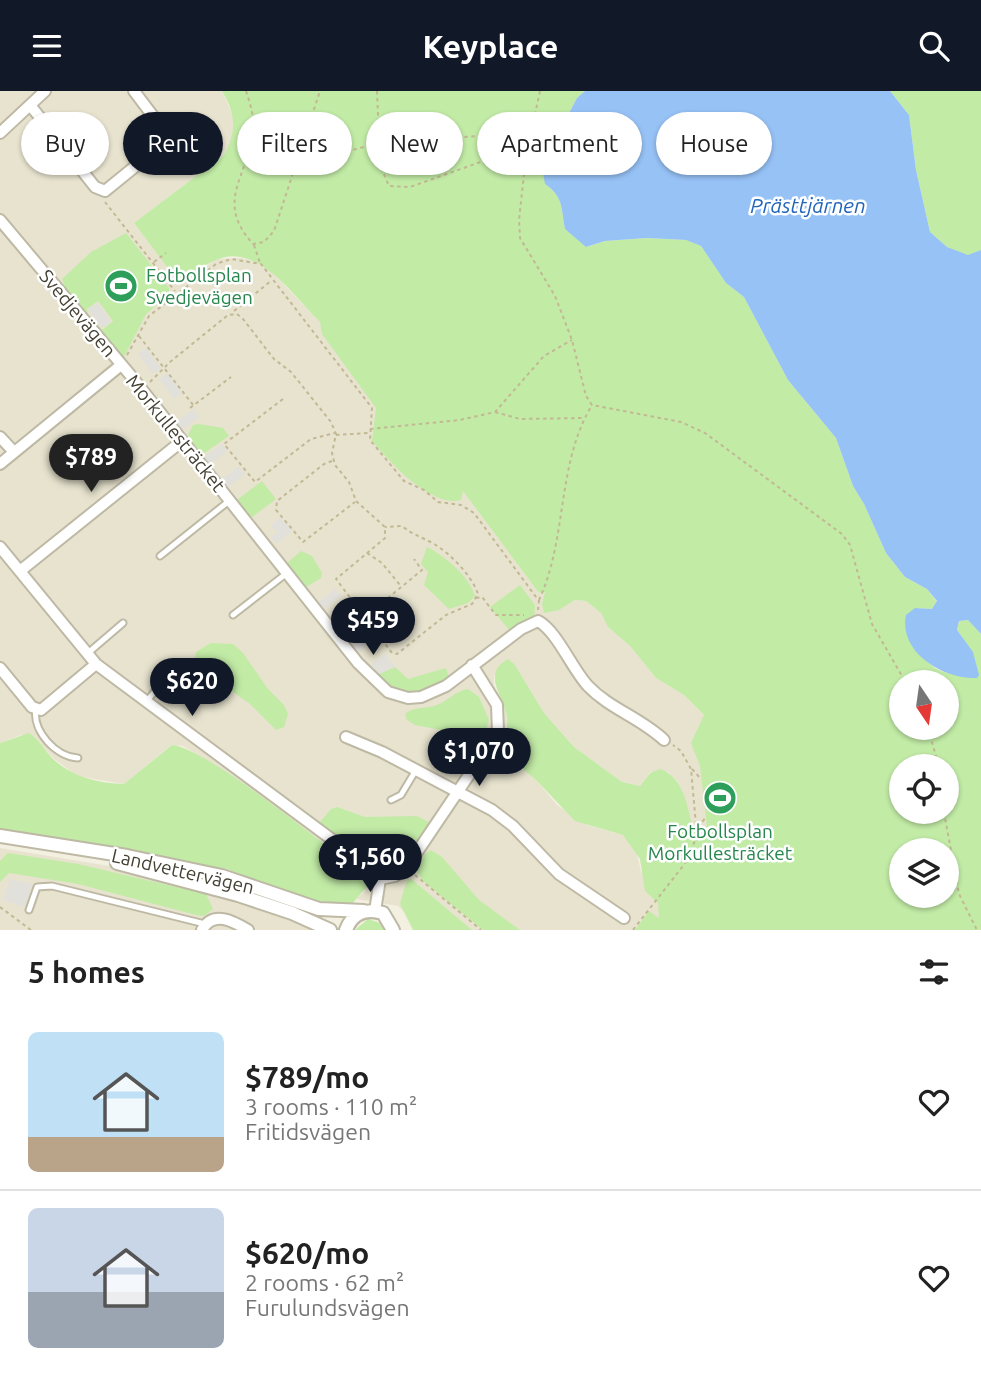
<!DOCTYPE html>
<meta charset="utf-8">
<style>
body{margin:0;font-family:Ubuntu,sans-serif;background:#f6f6f6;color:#222;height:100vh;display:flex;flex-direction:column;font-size:26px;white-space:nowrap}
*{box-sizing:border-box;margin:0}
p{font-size:23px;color:#767676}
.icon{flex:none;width:38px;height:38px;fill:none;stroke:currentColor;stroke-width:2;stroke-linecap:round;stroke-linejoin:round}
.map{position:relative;height:839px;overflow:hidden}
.sheet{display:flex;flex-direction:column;background:#fff;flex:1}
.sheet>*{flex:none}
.banner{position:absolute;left:21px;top:21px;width:940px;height:63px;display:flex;gap:14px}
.needle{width:46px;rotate:167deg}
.controls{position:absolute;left:889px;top:579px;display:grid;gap:14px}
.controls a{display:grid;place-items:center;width:70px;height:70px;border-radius:50%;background:#fff;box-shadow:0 2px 5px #0004;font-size:35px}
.price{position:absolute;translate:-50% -60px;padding:0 16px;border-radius:24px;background:#111827;color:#fff;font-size:23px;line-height:46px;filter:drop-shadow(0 2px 4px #0008)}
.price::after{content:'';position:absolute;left:50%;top:42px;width:21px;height:16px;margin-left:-10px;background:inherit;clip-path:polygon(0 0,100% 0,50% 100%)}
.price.selected{background:#222;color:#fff}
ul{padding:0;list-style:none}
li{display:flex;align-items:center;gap:21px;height:175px;padding:0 28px}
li+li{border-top:2px solid #e0e0e0}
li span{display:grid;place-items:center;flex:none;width:196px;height:140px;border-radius:10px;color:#555}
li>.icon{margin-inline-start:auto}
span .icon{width:84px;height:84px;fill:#fffc;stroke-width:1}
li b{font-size:30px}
h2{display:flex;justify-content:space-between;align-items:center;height:84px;padding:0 28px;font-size:30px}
.tag{padding:0 24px;border-radius:32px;background:#fff;box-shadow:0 2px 5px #0004;font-size:24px;line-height:63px}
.tag.selected{background:#111827;color:#fff}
header{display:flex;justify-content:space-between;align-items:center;height:91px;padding:0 28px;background:#111827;color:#fff;font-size:32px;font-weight:600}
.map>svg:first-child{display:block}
.residential{fill:#e7e3cf}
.green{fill:#c2eba6;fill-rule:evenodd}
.parking{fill:#e2e0db}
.water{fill:#97c2f6}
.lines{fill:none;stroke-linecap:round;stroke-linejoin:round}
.service-casing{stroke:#beb9a4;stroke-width:9}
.minor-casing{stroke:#beb9a4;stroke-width:14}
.tertiary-casing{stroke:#beb9a4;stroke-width:16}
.path{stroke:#c2b894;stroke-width:2;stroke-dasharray:3.5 3.5;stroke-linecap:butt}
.service{stroke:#fff;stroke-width:5}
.minor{stroke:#fff;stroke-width:10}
.tertiary{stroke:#fff;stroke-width:12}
.labels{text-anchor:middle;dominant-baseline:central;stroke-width:5;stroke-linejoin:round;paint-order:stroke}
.leisure-label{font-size:19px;fill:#27864d;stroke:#fff;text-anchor:start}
.street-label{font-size:19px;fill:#444032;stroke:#fff}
.water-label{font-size:21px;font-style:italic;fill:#2365b8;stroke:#fff}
</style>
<header><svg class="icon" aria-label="menu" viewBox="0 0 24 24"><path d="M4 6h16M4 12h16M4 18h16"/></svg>Keyplace<svg class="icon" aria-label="search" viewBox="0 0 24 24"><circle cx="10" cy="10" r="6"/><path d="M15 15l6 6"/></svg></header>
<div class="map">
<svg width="981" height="839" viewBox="0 0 981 839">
<rect width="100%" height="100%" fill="#f3f0e2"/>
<path class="residential" d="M0,0h222l13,30 -3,20 -8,14 -90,68 46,60 37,-24 25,-1 23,7 55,57 142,167 77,104 7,-1 13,18 16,-10 11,1 15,12 7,14 22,19 26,32 28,17 21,21 -14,27 41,20 -25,63 -14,2 -15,-46 -10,-10h-18l-10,14 -18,-4 -48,-35 -30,-34 -29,-48 -21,10v10l11,22 2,14 -4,31 33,28 21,25 30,20 36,10 13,14 5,23 18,31v16l-8,11h-227l-26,-24 -42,-7 9,-8 -53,-54 -99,-73 -30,-18 -11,-1 -8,6 -40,33 -47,-8 -24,-18 -18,-21 -14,-2 -21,8z
M0,757l146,24 164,52 7,6h-317z"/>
<path class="green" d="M222,0h363l-8,7 -9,17 15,24 -5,9 -20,-2 -13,38c19,13 16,25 20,45l22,18 18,-6 42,-3 39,2 15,6 25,37 18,14 44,83 48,58 17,48 11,18 22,49 19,24 22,12 10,13 -5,7 -17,-1c8,40 1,65 50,67l-1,-35 -7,-10 2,-9 9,-1 13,14v296h-346l14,-19 10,7 -1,-15 -13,-12 -5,-32 -17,-24 -48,-14 -39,-41 -33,-28c2,-11 5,-23 4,-34 -2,-22 -27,-43 1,-59l7,6 29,48 30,34 48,35 18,4 10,-13 10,-4c24,8 27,37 33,59l14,-2 -7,-60 -9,-23 13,-28 -20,-20 -28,-17 -26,-32 -22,-19 -7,-14 -15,-12 -11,-1 -16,10 -15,3 -2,-9 3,-12 -6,1 -76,-102 -2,9c-30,8 -71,-38 -89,-59l4,-33 -54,-74 -2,-12c-26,-25 -63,-81 -104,-62 -13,5 -25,16 -36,24l-46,-61 90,-68c13,-24 12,-40 -2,-64zM901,592h46v45h-46zM901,676h46v45h-46zM901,760h46v45h-46z
M890,0h91v159l-13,6 -21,-9 -17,-15 -14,-62 -7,-55z
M126,142l43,55v6l-23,20 -24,47 -27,-35 2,-2 5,6 11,-9 -15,-20 -11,8 2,9 -23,-28 -4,-11 29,-27z
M199,333l24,4 6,8 -29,20 -12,-21 5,-10z
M262,390l14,18 -29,22 -14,-18z
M427,456c18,9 42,29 48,49l-7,7 -19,6 -25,-24 4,-13 -7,-8z
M301,460l11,5 10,17 -1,5 -18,11 -17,-25z
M520,494l15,20 -1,13 -24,13 -20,-24z
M211,552l22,1 10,9 25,36 16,16 4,9 -4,13 -8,3 -26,-26 -38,-27 -17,-17 1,-8z
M395,576l13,12 38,-11 3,9 -21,14 -26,4 -30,-18z
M468,598l11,8 10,23 -3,10 -15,14 -12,-2 -18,-12 -26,-5 -8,-5 -2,-6c9,-8 21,-5 32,-9 12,-5 18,-14 31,-16z
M29,642c10,6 15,16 23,25 20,19 45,25 72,26l48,-39c36,3 158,105 194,131l3,8 -17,20 -46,-4 -79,-31 -227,-37v-89z
M337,716l28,10 52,-1 12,6c-6,11 -13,24 -22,32 -27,21 -67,-14 -87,-32l11,-13z
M431,759l11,7 37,43 41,30h-37l-60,-49 -6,-9 7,-17z
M8,762l70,11 128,30 7,15 -9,7 -8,-1 -118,-31 -69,-11 -9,9v-21z
M410,787l62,52h-59l-13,-26 6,-21z
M368,828l12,4 4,7h-29z"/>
<path class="parking" d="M97,212l14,18 -9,7 -14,-19z
M146,257l15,20 -8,6 -15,-20z
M168,282l14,20 -8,6 -15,-20z
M194,318l5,8 -17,13 -6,-8z
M222,353l5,7 -19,15 -6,-7z
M239,375l6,8 -19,15 -6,-8z
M281,426l11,14 -16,13 -5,-7 6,-5 -6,-7z
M335,498l6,7 -19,15 -6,-7z
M351,519l7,8 -20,15 -6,-8z
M369,541l6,8 -20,15 -6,-8z
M385,563l10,13 -23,10 -6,-8z
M10,788l22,5 -7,23 -22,-7z"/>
<path class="water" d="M585,0h305l19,24 7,55 14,62 17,15 21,8 13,-5v384l-13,-14 -9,1 -2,9 16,22 6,23 -2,3c-32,2 -79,-25 -71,-63l9,-7 17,1 5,-8 -10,-12 -22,-12 -19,-24 -22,-49 -11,-18 -17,-48 -48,-58 -44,-83 -18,-14 -25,-37 -15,-6 -39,-2 -42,3 -19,6 -21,-18c-4,-20 -1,-32 -20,-45l-3,-17 3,-14 13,-7 20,1 5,-7 -15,-25 9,-17z"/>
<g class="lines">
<defs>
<path id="service" d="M160,465l69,-55
M233,524l54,-42
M88,562l35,-30
M146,611l27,-33
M36,618c-4,22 20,48 42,49
M391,709l10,-5 15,-25
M29,819l8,-23 15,-1 153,38"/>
<path id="minor" d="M30,14l65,82 10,4 59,-48 -2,-15 -28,-37
M0,42l45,-42
M0,129l132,157 226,286 30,29 20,6 13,-1 25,-11 75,-57 17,-8c19,10 34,48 50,65 22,23 53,32 76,54
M0,346l14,15
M0,373l121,-99
M0,456l96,117 277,206 7,9
M20,480l162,-130
M0,577l32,39 9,3 55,-46
M346,646l36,15 110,58 21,16 46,48 65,44
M380,788l15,-3 12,-9 91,-135 -1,-27 -25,-40
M375,820l5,-32
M202,839c11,-20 31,-9 46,0"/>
<path id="tertiary" d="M0,745l127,20 95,20 97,33 45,2
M117,772l121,32 54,18 38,17
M346,839c6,-17 20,-22 37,-17l10,17"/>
</defs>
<use href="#service" class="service-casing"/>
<use href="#minor" class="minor-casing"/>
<use href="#tertiary" class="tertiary-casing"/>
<path class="path" d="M246,0c4,12 8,24 7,37 -3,48 -40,72 0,116l11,-2 10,-11 46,-140
M377,0l3,74 9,21 21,1 99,-35 16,4
M540,0l-14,65 -7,64 1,18 35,58 17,44 14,56 6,9 89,17 24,11 137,101 8,11 22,79 34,59
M306,49l43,11 29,-8 102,-7 28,15
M105,111l70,89
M254,154l6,18
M154,171l12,-9
M234,220l38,-31
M139,245l55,70
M127,264l22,-39 67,-52 15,-5 30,5 111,144 -2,32 34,41 20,9 14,12 23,3 13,8 65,88 -1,9
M150,291l20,-20 58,-47 9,-1 6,5 31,40 17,13 40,50 5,12 -4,19 3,12 14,17 7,19 29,26v11l-49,41 56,74 5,1 49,-39 26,-11 6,-10c-6,-18 -27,-40 -44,-50 -12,-7 -21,-9 -32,-18l-17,1
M283,308l-59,45 31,38 56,-43 24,-6
M190,317l41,-31
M495,321l25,7 63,-1
M370,338l90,-9 35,-8 49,-56 28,-16
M336,344l32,-2
M332,370l-8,3 -47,37 -1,9 27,32 52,-40
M367,462l15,10 18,22
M476,507l6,-1 14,18h28
M539,509c29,-63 17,-135 53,-195
M366,525l56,-46 -8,-11
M928,637l11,39
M692,678l9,10
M944,721l15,82 18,36
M698,736l8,-10
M381,773h12
M415,784l66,55
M0,816l31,23
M633,839l53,-68 11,-26 -6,-67 -10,-18 -8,-6"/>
<use href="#service" class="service"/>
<use href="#minor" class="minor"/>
<use href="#tertiary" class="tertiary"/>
</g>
<defs>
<symbol id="stadium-disc" viewBox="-11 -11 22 22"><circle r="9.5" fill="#2e9e5b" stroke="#fff"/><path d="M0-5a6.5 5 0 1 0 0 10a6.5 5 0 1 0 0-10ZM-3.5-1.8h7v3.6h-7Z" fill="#fff"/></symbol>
</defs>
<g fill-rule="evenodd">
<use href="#stadium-disc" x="102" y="176" width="38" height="38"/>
<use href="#stadium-disc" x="701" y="688" width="38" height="38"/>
</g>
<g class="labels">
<g class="leisure-label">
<text x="146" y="184">Fotbollsplan<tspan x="146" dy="22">Svedjevägen</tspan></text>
<text x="720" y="740" text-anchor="middle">Fotbollsplan<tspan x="720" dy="22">Morkullesträcket</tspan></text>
</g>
<g class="street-label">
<text transform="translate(78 222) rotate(50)">Svedjevägen</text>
<text transform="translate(176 342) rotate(51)">Morkullesträcket</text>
<text transform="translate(183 780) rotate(13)">Landvettervägen</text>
</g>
<g class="water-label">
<text x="808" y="114">Prästtjärnen</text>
</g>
</g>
</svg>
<div class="controls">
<a><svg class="needle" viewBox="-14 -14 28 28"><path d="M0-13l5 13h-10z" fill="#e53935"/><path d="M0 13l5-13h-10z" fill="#767676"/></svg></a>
<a><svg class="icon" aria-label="locate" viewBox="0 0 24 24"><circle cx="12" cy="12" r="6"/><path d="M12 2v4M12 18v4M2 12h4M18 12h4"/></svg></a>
<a><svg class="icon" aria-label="layers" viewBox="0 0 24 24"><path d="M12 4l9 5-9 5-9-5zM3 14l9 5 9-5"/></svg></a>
</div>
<b class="price selected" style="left:91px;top:403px">$789</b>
<b class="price" style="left:373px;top:566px">$459</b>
<b class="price" style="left:192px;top:627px">$620</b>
<b class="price" style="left:479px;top:697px">$1,070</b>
<b class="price" style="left:370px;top:803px">$1,560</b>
<div class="banner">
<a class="tag">Buy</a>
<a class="tag selected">Rent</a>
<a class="tag">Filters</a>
<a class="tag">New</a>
<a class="tag">Apartment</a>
<a class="tag">House</a>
</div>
</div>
<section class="sheet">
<h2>5 homes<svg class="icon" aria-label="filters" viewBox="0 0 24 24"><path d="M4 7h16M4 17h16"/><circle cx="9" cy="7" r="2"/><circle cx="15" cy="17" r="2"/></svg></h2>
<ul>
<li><span style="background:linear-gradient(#bfe0f5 75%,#b9a48a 0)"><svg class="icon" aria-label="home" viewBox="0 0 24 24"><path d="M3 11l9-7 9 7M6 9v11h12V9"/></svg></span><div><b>$789/mo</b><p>3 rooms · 110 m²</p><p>Fritidsvägen</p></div><svg class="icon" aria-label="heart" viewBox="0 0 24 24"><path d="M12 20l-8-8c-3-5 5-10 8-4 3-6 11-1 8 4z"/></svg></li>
<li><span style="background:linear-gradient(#c9d6e8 60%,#9aa5b1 0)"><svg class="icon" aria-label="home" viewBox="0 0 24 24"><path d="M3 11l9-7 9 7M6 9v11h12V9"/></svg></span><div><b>$620/mo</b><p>2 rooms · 62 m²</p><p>Furulundsvägen</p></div><svg class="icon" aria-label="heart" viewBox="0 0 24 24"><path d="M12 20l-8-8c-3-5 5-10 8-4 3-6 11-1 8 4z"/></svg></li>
</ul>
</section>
